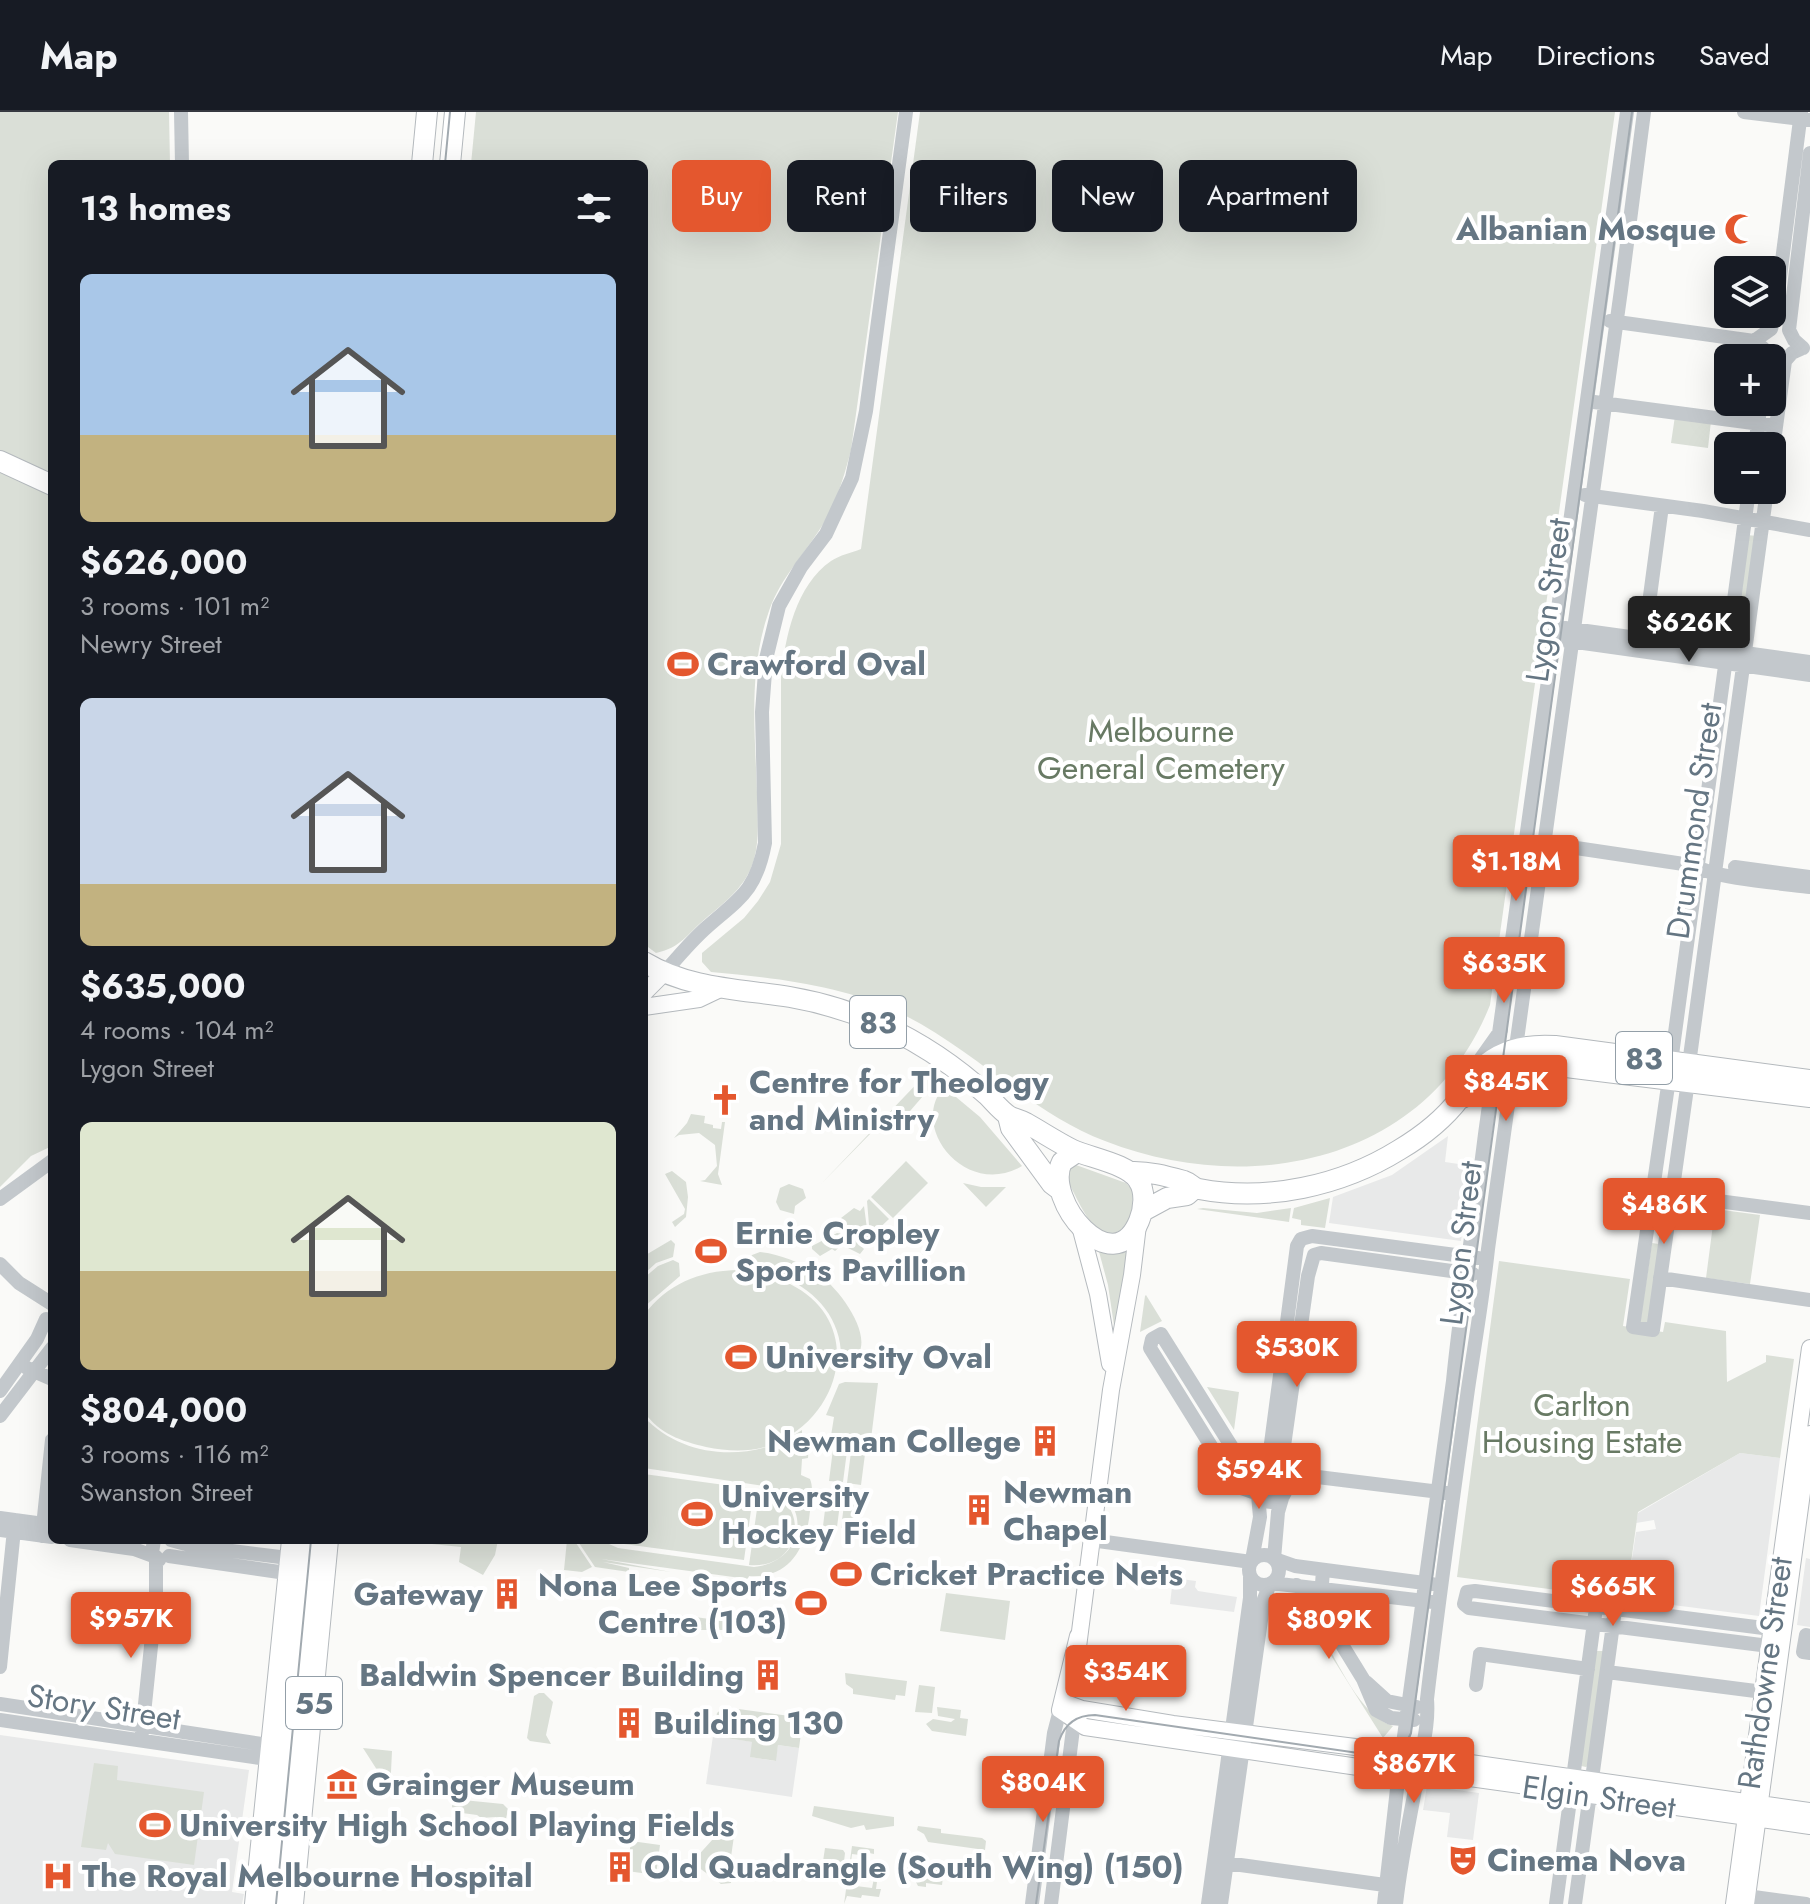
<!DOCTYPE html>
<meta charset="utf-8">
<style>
body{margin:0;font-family:Jost,sans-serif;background:#20242c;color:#f1f3f6;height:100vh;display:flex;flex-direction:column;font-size:30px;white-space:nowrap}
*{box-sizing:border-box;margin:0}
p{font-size:26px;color:#9ea1a6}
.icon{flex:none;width:44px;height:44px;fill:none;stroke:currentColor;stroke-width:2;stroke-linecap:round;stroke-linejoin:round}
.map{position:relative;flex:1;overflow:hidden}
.panel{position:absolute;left:48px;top:48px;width:600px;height:1384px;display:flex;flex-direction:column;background:#171b24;border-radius:12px;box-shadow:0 8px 32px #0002}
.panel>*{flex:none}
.banner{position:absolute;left:672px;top:48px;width:760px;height:72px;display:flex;gap:16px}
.fabs{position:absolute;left:1714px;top:144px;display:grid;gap:16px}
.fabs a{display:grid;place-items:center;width:72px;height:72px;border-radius:12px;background:#171b24;box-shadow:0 8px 32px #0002;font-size:40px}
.price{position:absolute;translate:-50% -68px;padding:0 18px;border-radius:8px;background:#e4572e;color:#fff;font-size:26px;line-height:52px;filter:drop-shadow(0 2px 4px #0008)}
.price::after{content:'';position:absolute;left:50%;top:48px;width:24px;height:18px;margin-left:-12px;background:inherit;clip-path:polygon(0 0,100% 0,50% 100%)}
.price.selected{background:#222;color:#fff}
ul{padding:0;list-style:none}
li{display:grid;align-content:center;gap:16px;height:424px;padding:0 32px}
li span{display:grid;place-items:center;height:248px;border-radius:12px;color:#555}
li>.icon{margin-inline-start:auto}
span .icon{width:144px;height:144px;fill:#fffc;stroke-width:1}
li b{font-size:34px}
h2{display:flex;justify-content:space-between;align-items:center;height:96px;padding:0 32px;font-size:34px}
.tag{padding:0 28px;border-radius:12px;background:#171b24;box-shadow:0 8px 32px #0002;font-size:28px;line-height:72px}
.tag.selected{background:#e4572e;color:#fff}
header{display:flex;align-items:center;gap:48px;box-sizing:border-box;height:112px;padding:0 40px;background:#171b24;border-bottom:2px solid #363941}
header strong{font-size:38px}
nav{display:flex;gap:44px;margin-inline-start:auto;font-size:28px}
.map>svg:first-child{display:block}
.built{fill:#e8e9e9}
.green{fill:#dadfd7}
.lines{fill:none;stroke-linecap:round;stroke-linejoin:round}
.major-casing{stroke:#b5babe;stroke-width:18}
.highway-casing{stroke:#b4b9bd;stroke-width:22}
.minor{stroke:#c3c8cc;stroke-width:14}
.major{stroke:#fff;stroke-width:16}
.highway{stroke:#fff;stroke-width:20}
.tram{stroke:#a2aab0;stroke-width:2}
.labels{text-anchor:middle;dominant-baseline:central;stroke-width:8;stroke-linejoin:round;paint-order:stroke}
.shield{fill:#fff;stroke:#939fa8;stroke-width:2}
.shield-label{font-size:30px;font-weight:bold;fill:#657683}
.poi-label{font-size:32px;font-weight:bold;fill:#657683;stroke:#fff;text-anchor:start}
.street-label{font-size:32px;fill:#657683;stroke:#fff}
.park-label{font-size:32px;fill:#687a64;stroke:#fff}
</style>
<header>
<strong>Map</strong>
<nav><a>Map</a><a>Directions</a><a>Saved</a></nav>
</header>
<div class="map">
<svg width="1810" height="1792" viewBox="0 0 1810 1792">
<rect width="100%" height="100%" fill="#fafaf8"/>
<path class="built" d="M1448,1024l-3,26 27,4 -11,75 -132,-18 4,-26 59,-22z
M1740,1341l40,5 -21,158 -133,-17 10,-67 20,-3 -2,-9 -18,3 2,-10z
M1806,1446l4,1v68l-13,-2z
M1173,1466l23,3 -1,6 3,4 39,6 -3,15 -64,-8z
M0,1623l249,35 -17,122 12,2 -2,10h-242z
M713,1624l40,6 -2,15 24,4 3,-16 21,3 -7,49 -86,-13z
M1427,1674l52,7 -6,47 -26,-3 3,-24 -27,-3z"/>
<path class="green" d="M0,0h169l1,52h-118v982l-21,10 -31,31z
M476,0h422l-47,338c-6,23 -13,48 -25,69 -18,32 -45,57 -57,92 -21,59 -14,121 -12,181 0,22 3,47 -3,67 -7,27 -29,43 -49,60 -19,16 -23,28 -49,34l-12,-9v-780h-173z
M920,0h695l-125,893c-62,157 -239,193 -385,136 -76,-29 -132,-93 -205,-128 -59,-28 -125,-35 -189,-41l-9,-10v-9l42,-35 14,-17 12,-19 11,-38v-167c4,-40 15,-92 50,-116 9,-6 20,-8 30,-12z
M1675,304l36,5 -3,27 -37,-5z
M1746,423l12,1 -15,111 -11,-2z
M926,962l10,7 -32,37 -29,11 -54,55z
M944,975l36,30 42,49c-56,33 -114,-39 -78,-79z
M691,1002l14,2 -1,7 9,2v3l8,1 1,-7h3l-7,52 4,11 -22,-4 5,-1 12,-14 -2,-21 -16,-12 -20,2 -5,3 13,-15z
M906,1049l22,22 -35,35 -22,-21z
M1076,1053l50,18 6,6c4,20 -7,62 -34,40 -14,-11 -22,-34 -31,-49l3,-12z
M672,1059l14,11 2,15 -2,20 -11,10 -3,-5 12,-8 1,-5 -20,-35z
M963,1071l18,4h25l-20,20z
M789,1072l14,5 3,9 -11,8 -1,8 -14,-4 -4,-8 4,-14z
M1330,1086l-5,30 -24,-3v-5l-9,-2 2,-10z
M869,1087l20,20 -19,18 -3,-36z
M864,1094l5,38 -3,1 -24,-21 -1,-6 13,-10 6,3z
M1203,1096l54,5 34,-5 -2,14 -92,-13z
M1715,1097l45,6 -10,69 -44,-6z
M837,1121l13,2 14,14 -4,5 -18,-9 -7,6 -3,-2 -12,7 -8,-7v-3z
M671,1128l4,4 -2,13 -17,6 -12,11v-18z
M1652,1131l7,1 -11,80 -8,-1z
M1129,1134l-13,93 -8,-54 -10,-37z
M760,1140c20,2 41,11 58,22 22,14 68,76 27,90l-4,-3c2,-39 -22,-68 -57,-84 -12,-5 -24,-8 -36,-14l4,-8z
M673,1148l6,3 1,13 -36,31v-29l14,-12z
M1499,1149l131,18 -7,47 40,6 2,-10 61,9 1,51 39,-20v-7l28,4 -14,99 -40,-5 -102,59 -12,87 -169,-22z
M737,1158c19,0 36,5 53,14 73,36 55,127 -12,158 -22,11 -48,10 -72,5 -25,-6 -46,-13 -62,-35v-97c23,-31 55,-44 93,-45z
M1146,1183l16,26 -22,11 5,-36z
M1245,1226l27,3 -4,32 -27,-3z
M845,1270l33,1 -8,64 -40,-5 4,-25 -8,-2 13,-31z
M1207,1275l32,5 -5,38z
M644,1305c40,43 111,46 158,13v14h7l-1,14 -6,1 -1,16 9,4c4,10 1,21 0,32 -3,34 -19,68 -61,65l-1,3 -147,-20 70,13 -68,-10 26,6v4l-34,-5 -18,-27h23l18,8 136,19c47,-4 61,-59 17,-80l-127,-19z
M833,1337l14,2 -4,31 -14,-1z
M851,1340l14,2 -4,31 -14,-2z
M644,1362l110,15 -10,71 -120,-16 1,-4h19z
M760,1376c53,12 43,82 -11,77z
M827,1382l14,2 -4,31 -14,-1z
M845,1385l14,2 -4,31 -14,-2z
M430,1428h68l-3,15 -12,20 -24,-13 2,-15 -29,-3z
M567,1428h7l18,27 -10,5 -18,-2z
M946,1481l64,8 -5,39 -65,-9z
M672,1502l53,7 -1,9h-26l-32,-5 1,-9h5z
M1321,1522c17,28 40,83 72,92l-10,12 -65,-103z
M1596,1539h7l-13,113 -4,3 -5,-1z
M845,1561l62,8 -2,15 -9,-1 -1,5 -42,-6v-5l-7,-5z
M919,1573l16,2 -3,26 -17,-1z
M539,1581h5l9,9 -7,33 5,9 -21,-3 -3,-3 7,-42z
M724,1595l73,10 5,9 -3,22 -21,-3 -2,16 -26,-4 2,-15 -39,-6 4,-23z
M937,1595l24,3 -1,8 8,1 -2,17 -34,-5 -6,-7 7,-5 18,3 4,-3 -17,-3z
M363,1636l29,3 -2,42 -10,-1 -1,-19z
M1017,1649l26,3 -3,24 -27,-3z
M94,1651l24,3 -1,14 87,12 -10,73 -79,-11 -7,-11 -2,7 -25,-3z
M453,1687l50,5 5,5 -3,15 -6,-1 -3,-6 -15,1 -4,-3 -15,-2 -10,-6z
M814,1694l80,11v9l-28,4 -2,-5 -13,3 -39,-12z
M918,1714l23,3v4l41,5 4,3 -1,9 -57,-8 -4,-8 -7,-4z
M721,1723l13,1 -5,35 3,1 -1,11 -10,1 -23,-17 -4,-7 19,-21z
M631,1729l29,4 -4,30 -29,-4z
M852,1734l22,3v5l-5,-1 -1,3 -16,-2 -4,31 24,3 3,-15 3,1 -2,15h5l-2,8 -17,-2 -1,3 -14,-2 -3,8z
M825,1736l18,2 2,3 -2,18 -21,-3z
M904,1751l40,6 -2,16 -16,-2v4l-8,-1 -3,-6 -5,1 -6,-6z"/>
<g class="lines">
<defs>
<path id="major" d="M644,881l20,-20
M644,895l55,-8 21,-10
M1081,1118l17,64 12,70
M1078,1524l-18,74 25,17 273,40 69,5 383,54
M1078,1535l33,-257 21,-115 6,-50
M1063,1590l19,7 91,15 206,26 431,61
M253,1792l37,-364
M267,1792l35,-364
M281,1792l35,-364
M295,1792l35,-364
M1734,1792l76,-556
M1746,1792l64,-470"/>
<path id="highway" d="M422,52l5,-52
M450,52l5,-52
M0,349l52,24
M644,850c45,27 96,27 146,35 75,13 141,47 197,98 7,7 14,16 22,21 5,3 12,4 17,7 16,9 31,19 47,27 18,8 55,14 65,30 8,11 6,29 1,41 -26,63 -96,-21 -77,-59l15,-10
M1462,986l50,-27 38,-6 260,32
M1008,1004l3,12 41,56 8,6
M1130,1060c18,-1 36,4 54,9 6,2 9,7 15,8 68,13 142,-3 200,-39 22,-13 45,-31 61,-52 6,-8 10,-17 17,-25 20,-23 48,-29 78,-27l255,34
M1143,1099l24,-13 20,-3 8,-7"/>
</defs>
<use href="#major" class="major-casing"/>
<use href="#highway" class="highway-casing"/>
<path class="minor" d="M181,0l1,52
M1744,0l66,8
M1610,209l144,20
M1754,229l17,-12 4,-13 26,-204
M1754,229l9,7 4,10
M1803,236l-9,-8 -5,-10 21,-177
M1594,290l182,24
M1755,334l6,-44
M1772,344l13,-95 7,-8 11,-5
M1585,383l118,16 107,19
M1650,484l12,-90
M1565,516l245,34
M1562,528l248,35
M1536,730l161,24c13,12 91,18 113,21
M1735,755l75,10
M664,861c14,-16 27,-32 43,-46 33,-29 49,-36 58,-84l-3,-131 4,-53 13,-53 22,-39 25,-33 26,-56 14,-67 40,-299
M1671,950l78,-572
M1689,952l78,-574
M1477,957l2,-8 22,-31
M1669,967l-36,248 20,3 35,-249
M1672,1083l138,18
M0,1087l52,-38
M0,1152l19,19 33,21
M1660,1166l150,22
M27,1256l25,11
M0,1279l37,-52 9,-20
M0,1304l52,-68
M1256 1375a15 15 0 1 1 30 0a15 15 0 1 1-30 0Z
M1263,1363l7,-24 27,-205 4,-7 11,-3 166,22
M1283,1367v-26l25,-177 6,-21 7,-2 152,21
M1284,1369l1,-8 163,20
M1258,1382l-17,-6 -12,-13 -79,-127 2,-9 9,-5 84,134 6,6 10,2
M0,1406l51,7
M0,1418l52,7
M42,1424l10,-96
M70,1428l64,9 19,7
M154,1428l-2,13 7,7
M171,1428l22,6 95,12
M1091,1428l160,22
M1249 1458a15 15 0 1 1 30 0a15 15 0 1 1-30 0Z
M169,1444l117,17
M1274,1447l4,-47 5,-17
M1275,1447l20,7 137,18
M1252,1448l8,-43 -2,-22
M1323,1458l-2,28 12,21 -5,3 35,57 13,31 15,8 23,2
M1271,1471l162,19
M1297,1473l25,41 6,-4
M1810,1524l-4,-1 -3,17 7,1
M1769,1534l-300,-38 -5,-4 3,-12 8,-1 296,38
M0,1555l15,-147
M1607,1560l164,21
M1366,1570l21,19 30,6
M1476,1573l4,-31 108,15
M0,1592l268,41
M0,1608l267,39
M142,1621l14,-135v-40
M1219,1750l173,24
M1739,1783l67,9
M1032,1792l22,-171 6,-23
M1051,1792l23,-183
M1208,1792l42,-306v-21
M1221,1792l43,-305 6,-15
M1384,1792l14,-124 55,-399c8,-82 22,-165 32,-247l142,-1022
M1396,1792c5,-46 15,-91 23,-136 4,-23 10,-46 8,-69 12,-103 27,-207 41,-310 7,-47 15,-93 20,-140l133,-959 23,-178
M1556,1792l39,-289
M1575,1792l39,-287"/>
<use href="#major" class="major"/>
<use href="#highway" class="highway"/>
<path class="tram" d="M445,52l5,-52
M276,1792l35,-364
M1036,1792l23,-163c6,-18 18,-26 36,-26l284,41c15,-1 26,-9 32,-23l221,-1621"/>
</g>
<defs>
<symbol id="mosque-bare" viewBox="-9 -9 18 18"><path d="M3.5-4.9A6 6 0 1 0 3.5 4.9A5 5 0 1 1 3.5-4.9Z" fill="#e4572e" stroke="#fff" stroke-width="2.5" paint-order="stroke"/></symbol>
<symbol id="stadium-bare" viewBox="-9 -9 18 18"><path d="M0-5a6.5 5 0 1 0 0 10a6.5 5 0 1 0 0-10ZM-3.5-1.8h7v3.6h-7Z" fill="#e4572e" stroke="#fff" stroke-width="2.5" paint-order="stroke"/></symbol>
<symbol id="church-bare" viewBox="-9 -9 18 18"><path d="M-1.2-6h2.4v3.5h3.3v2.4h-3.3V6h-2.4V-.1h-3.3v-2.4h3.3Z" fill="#e4572e" stroke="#fff" stroke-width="2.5" paint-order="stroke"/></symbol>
<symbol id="building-bare" viewBox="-9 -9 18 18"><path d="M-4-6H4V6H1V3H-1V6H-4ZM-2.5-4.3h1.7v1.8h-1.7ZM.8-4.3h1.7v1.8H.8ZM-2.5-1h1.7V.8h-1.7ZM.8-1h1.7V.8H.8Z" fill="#e4572e" stroke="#fff" stroke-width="2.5" paint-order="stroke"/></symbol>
<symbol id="museum-bare" viewBox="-9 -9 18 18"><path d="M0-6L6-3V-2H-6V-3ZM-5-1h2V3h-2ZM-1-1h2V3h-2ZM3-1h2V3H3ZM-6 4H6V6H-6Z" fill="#e4572e" stroke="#fff" stroke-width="2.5" paint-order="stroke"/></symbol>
<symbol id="theatre-bare" viewBox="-9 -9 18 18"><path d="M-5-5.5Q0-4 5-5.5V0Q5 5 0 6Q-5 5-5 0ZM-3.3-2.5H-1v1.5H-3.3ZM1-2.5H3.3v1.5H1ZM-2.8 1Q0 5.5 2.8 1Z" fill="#e4572e" stroke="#fff" stroke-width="2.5" paint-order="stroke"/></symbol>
<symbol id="hospital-bare" viewBox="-9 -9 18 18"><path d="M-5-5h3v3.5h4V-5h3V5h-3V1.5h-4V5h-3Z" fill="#e4572e" stroke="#fff" stroke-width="2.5" paint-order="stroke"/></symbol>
</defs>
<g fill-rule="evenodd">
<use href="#mosque-bare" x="1718" y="95" width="44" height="44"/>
<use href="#stadium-bare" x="661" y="530" width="44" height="44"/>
<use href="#church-bare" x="703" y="966" width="44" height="44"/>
<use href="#stadium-bare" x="689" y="1117" width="44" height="44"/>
<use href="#stadium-bare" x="719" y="1223" width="44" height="44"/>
<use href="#building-bare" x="1023" y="1307" width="44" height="44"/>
<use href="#building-bare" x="957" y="1376" width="44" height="44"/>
<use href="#stadium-bare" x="675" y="1380" width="44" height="44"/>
<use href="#stadium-bare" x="824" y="1440" width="44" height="44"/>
<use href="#building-bare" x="485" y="1460" width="44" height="44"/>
<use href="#stadium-bare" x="789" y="1469" width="44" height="44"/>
<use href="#building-bare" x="746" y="1541" width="44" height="44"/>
<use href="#building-bare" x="607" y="1589" width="44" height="44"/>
<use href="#museum-bare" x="320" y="1650" width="44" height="44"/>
<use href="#stadium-bare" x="133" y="1691" width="44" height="44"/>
<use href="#theatre-bare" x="1441" y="1726" width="44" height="44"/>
<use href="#building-bare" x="598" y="1733" width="44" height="44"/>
<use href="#hospital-bare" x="36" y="1742" width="44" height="44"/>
</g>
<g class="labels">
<g class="shield">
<rect x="850" y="884" width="56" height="52" rx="6"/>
<rect x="1616" y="920" width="56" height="52" rx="6"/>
<rect x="286" y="1565" width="56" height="52" rx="6"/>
</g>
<g class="shield-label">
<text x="878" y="910">83</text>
<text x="1644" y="946">83</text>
<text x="314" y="1591">55</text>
</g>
<g class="poi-label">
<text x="1716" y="117" text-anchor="end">Albanian Mosque</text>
<text x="707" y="552">Crawford Oval</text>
<text x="749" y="970">Centre for Theology<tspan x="749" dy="37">and Ministry</tspan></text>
<text x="735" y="1121">Ernie Cropley<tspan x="735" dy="37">Sports Pavillion</tspan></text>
<text x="765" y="1245">University Oval</text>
<text x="1021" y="1329" text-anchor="end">Newman College</text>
<text x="1003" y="1380">Newman<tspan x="1003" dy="37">Chapel</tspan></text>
<text x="721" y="1384">University<tspan x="721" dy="37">Hockey Field</tspan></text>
<text x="870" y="1462">Cricket Practice Nets</text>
<text x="787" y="1473" text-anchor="end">Nona Lee Sports<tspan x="787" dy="37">Centre (103)</tspan></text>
<text x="483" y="1482" text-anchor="end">Gateway</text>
<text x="744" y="1563" text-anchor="end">Baldwin Spencer Building</text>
<text x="653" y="1611">Building 130</text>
<text x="366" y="1672">Grainger Museum</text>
<text x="179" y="1713">University High School Playing Fields</text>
<text x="1487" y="1748">Cinema Nova</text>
<text x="644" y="1755">Old Quadrangle (South Wing) (150)</text>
<text x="82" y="1764">The Royal Melbourne Hospital</text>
</g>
<g class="street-label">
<text transform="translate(1548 488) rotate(-82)">Lygon Street</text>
<text transform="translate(1694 709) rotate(-82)">Drummond Street</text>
<text transform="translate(1461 1131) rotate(-83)">Lygon Street</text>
<text transform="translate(1765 1561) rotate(-82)">Rathdowne Street</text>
<text transform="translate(104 1595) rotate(9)">Story Street</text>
<text transform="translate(1599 1685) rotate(8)">Elgin Street</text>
</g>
<g class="park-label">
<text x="1161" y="619">Melbourne<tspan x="1161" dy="37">General Cemetery</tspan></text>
<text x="1582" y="1293">Carlton<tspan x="1582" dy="37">Housing Estate</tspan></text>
</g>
</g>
</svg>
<div class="fabs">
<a><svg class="icon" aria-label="layers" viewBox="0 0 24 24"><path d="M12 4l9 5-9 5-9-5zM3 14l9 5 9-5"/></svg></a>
<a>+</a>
<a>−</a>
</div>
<b class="price selected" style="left:1689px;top:552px">$626K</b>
<b class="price" style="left:1516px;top:791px">$1.18M</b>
<b class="price" style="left:1504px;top:893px">$635K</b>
<b class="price" style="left:1506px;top:1011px">$845K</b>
<b class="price" style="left:1664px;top:1134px">$486K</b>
<b class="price" style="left:1297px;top:1277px">$530K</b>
<b class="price" style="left:1259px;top:1399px">$594K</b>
<b class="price" style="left:1613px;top:1516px">$665K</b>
<b class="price" style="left:131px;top:1548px">$957K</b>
<b class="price" style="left:1329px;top:1549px">$809K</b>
<b class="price" style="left:1126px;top:1601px">$354K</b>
<b class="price" style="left:1414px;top:1693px">$867K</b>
<b class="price" style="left:1043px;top:1712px">$804K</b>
<div class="banner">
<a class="tag selected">Buy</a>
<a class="tag">Rent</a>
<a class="tag">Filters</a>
<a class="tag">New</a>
<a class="tag">Apartment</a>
</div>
<section class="panel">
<h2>13 homes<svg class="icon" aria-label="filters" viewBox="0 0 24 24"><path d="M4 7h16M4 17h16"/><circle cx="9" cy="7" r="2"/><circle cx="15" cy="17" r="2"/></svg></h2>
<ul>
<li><span style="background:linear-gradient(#a9c7e8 65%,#c2b280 0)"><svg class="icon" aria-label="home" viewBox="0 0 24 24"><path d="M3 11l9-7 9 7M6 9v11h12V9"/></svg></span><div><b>$626,000</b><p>3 rooms · 101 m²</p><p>Newry Street</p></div></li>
<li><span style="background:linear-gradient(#c9d6e8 75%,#c2b280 0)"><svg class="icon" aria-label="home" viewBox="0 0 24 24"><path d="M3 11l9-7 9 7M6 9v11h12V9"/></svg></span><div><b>$635,000</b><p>4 rooms · 104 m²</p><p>Lygon Street</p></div></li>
<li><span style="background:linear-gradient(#dfe7d0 60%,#c2b280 0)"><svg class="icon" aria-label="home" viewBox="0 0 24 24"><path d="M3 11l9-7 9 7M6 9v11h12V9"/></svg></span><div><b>$804,000</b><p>3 rooms · 116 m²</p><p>Swanston Street</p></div></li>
</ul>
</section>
</div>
